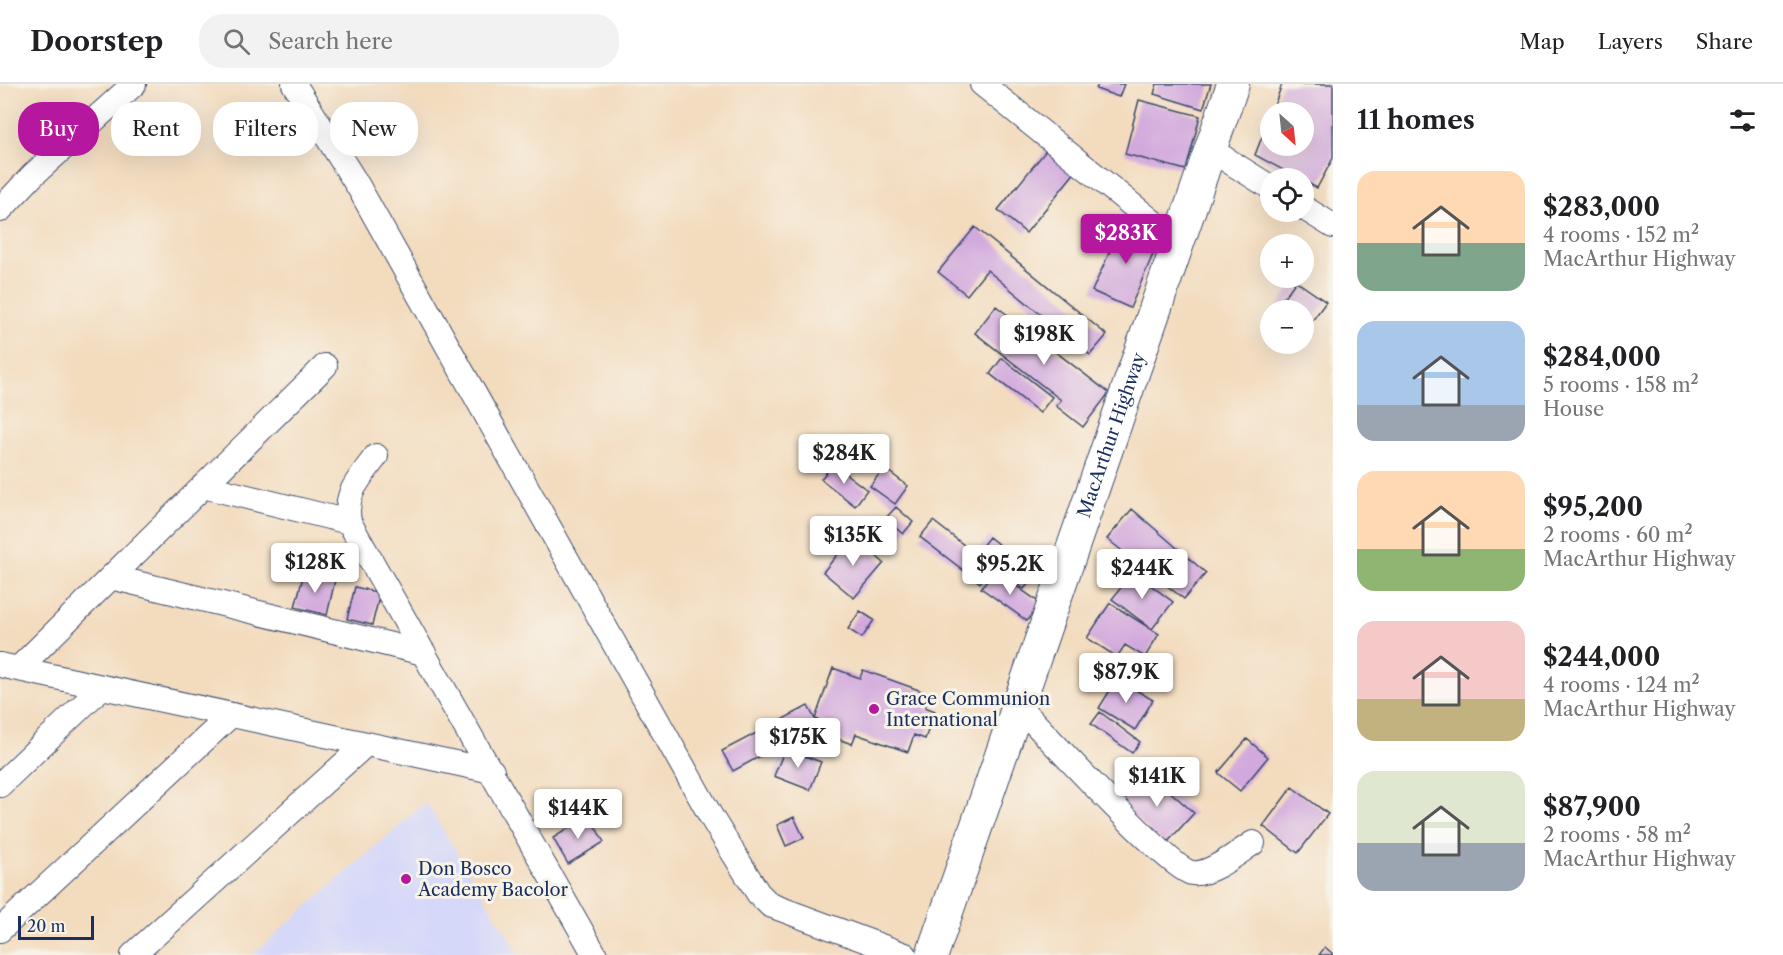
<!DOCTYPE html>
<meta charset="utf-8">
<style>
body{margin:0;font-family:"Libre Caslon Text",serif;background:#f2f2f2;color:#202124;height:100vh;display:flex;flex-direction:column;font-size:22px;white-space:nowrap}
*{box-sizing:border-box;margin:0}
p{font-size:20px;color:#757577}
.icon{flex:none;width:33px;height:33px;fill:none;stroke:currentColor;stroke-width:2;stroke-linecap:round;stroke-linejoin:round}
.map{position:relative;flex:1;overflow:hidden}
.drawer{display:flex;flex-direction:column;background:#fff;width:450px}
.drawer>*{flex:none}
.top-card{position:absolute;left:18px;top:18px;width:570px;height:54px;display:flex;gap:12px}
.needle{width:39px;rotate:153deg}
.controls{position:absolute;left:1260px;top:18px;display:grid;gap:12px}
.controls a{display:grid;place-items:center;width:54px;height:54px;border-radius:50%;background:#fff;box-shadow:0 6px 24px #0002;font-size:30px}
.scale{position:absolute;left:18px;bottom:15px;width:76px;box-sizing:border-box;padding-left:6px;border:3px solid #1b2f5e;border-top:0;font-size:16px;line-height:21px;white-space:nowrap;color:#1b2f5e;-webkit-text-stroke:4px #f7f3e8;paint-order:stroke}
.price{position:absolute;translate:-50% -51px;padding:0 14px;border-radius:6px;background:#fff;color:#222;font-size:20px;line-height:39px;filter:drop-shadow(0 2px 3px #0008)}
.price::after{content:'';position:absolute;left:50%;top:36px;width:18px;height:14px;margin-left:-9px;background:inherit;clip-path:polygon(0 0,100% 0,50% 100%)}
.price.active{background:#b5179e;color:#fff}
ul{padding:0;list-style:none}
li{display:flex;align-items:center;gap:18px;height:150px;padding:0 24px}
li span{display:grid;place-items:center;flex:none;width:168px;height:120px;border-radius:18px;color:#555}
li>.icon{margin-inline-start:auto}
span .icon{width:72px;height:72px;fill:#fffc;stroke-width:1}
li b{font-size:26px}
h2{display:flex;justify-content:space-between;align-items:center;height:72px;padding:0 24px;font-size:26px}
.pill{padding:0 21px;border-radius:24px;background:#fff;box-shadow:0 6px 24px #0002;font-size:21px;line-height:54px}
.pill.active{background:#b5179e;color:#fff}
header{display:flex;align-items:center;gap:36px;box-sizing:border-box;height:84px;padding:0 30px;background:#fff;border-bottom:2px solid #e0e0e0}
header strong{font-size:28px}
nav{display:flex;gap:33px;margin-inline-start:auto;font-size:21px}
.search{width:420px;height:54px;background:#f2f2f2;display:flex;align-items:center;gap:15px;box-sizing:border-box;padding:0 21px;border-radius:24px;color:#757577;font-size:22px}
main{display:flex;flex:1;min-height:0}
.map>svg:first-child{display:block}
.built{fill:#d5d8f9}
.building{fill:#d2a9dd}
.lines{fill:none;stroke-linecap:round;stroke-linejoin:round}
.minor-casing{stroke:#3b496c;stroke-width:26}
.major-casing{stroke:#3b496c;stroke-width:34}
.minor{stroke:#fff;stroke-width:24}
.major{stroke:#fff;stroke-width:32}
.poi-dot{fill:#b5179e;stroke:#f7f3e8;stroke-width:2}
.labels{text-anchor:middle;dominant-baseline:central;stroke-width:6;stroke-linejoin:round;paint-order:stroke}
.street-label{font-size:18px;fill:#1b2f5e;stroke:#f7f3e8}
.poi-label{font-size:18px;fill:#1b2f5e;stroke:#f7f3e8;text-anchor:start}
</style>
<header>
<strong>Doorstep</strong>
<div class="search"><svg class="icon" aria-label="search" viewBox="0 0 24 24"><circle cx="10" cy="10" r="6"/><path d="M15 15l6 6"/></svg>Search here</div>
<nav><a>Map</a><a>Layers</a><a>Share</a></nav>
</header>
<main>
<div class="map">
<svg width="1333" height="871" viewBox="0 0 1333 871">
<rect width="100%" height="100%" fill="#f7f3e8"/>
<filter id="ink" filterUnits="userSpaceOnUse"><feTurbulence type="fractalNoise" baseFrequency=".0167" numOctaves="2"/><feDisplacementMap in="SourceGraphic" scale="12" xChannelSelector="R" yChannelSelector="G"/><feConvolveMatrix kernelMatrix="1 2 1 2 8 2 1 2 1" color-interpolation-filters="sRGB"/></filter>
<filter id="wash" filterUnits="userSpaceOnUse"><feTurbulence type="fractalNoise" baseFrequency=".008" numOctaves="4" result="noise"/><feDisplacementMap in="SourceGraphic" scale="24" xChannelSelector="R" yChannelSelector="G"/><feGaussianBlur stdDeviation="1.35" result="paint"/><feColorMatrix in="noise" values="0 0 0 0 0 0 0 0 0 0 0 0 0 0 0 0 0 1.4 0 .05"/><feComposite in="paint" operator="in"/></filter>
<g filter="url(#wash)">
<rect width="100%" height="100%" fill="#f3dbbe"/>
<path class="built" d="M426,718l94,153h-268z"/>
<g id="blocks">
<path class="building" d="M1098,0h26l-5,13 -23,-8z
M1157,0h54l-8,25 -49,-15z
M1282,0h51v74l-16,30 -62,-33 15,-39v30h34v-34h-32z
M1139,16l61,16 -14,54 -61,-16z
M1048,64l28,23 -50,62 -28,-23z
M1123,138l37,16 -30,70 -38,-17z
M975,143l132,108 -17,20 -103,-85 -20,25 -29,-23z
M1296,197l30,21 -22,30v-22h-29z
M996,222l113,87 -26,34 -27,-21 5,-6 -86,-67z
M1002,274l50,39 -12,16 -50,-39z
M833,380l34,26 -12,16 -34,-27z
M884,384l24,18 -13,18 -25,-18z
M896,423l17,15 -10,12 -18,-15z
M1132,425l74,64 -22,26 -77,-60z
M933,437l59,46 -12,16 -60,-46z
M853,452l31,27 -30,35 -31,-26z
M989,453l47,37 -12,15 -47,-37z
M994,486l46,33 -13,18 -46,-33z
M1133,488l40,30 -21,27 -40,-30z
M304,489l31,7 -8,35 -32,-8z
M355,503l25,6 -8,32 -25,-6z
M1110,519l49,31 -14,23 -20,-12 -8,12 -30,-19z
M860,527l14,9 -12,18 -14,-9z
M833,584l27,10 3,-8 67,24 -5,13 10,4 -10,28 -11,-4 -6,17 -52,-18 -4,10 -31,-11 4,-11 -10,-3z
M1117,595l36,21 -18,30 -36,-22z
M808,622l10,19 -85,46 -11,-20z
M1100,628l40,30 -8,11 -41,-29z
M1247,655l21,18 -28,34 -22,-18z
M785,665l36,13 -11,28 -36,-14z
M1148,688l46,41 -29,32 -46,-42z
M1292,703l36,27 -30,39 -35,-27z
M589,732l15,26 -36,22 -15,-26z
M794,733l10,21 -18,8 -9,-21z
M1325,863l8,7v1h-14z"/>
</g>
</g>
<g filter="url(#ink)">
<use href="#blocks" fill-opacity="0" stroke="#3b496c" stroke-width="1.5"/>
<g class="lines">
<defs>
<path id="minor" d="M294,0l64,102 355,634 45,73 12,12 135,50
M982,0l196,158
M1211,66l59,37
M1304,124l29,18
M0,126l33,-35 101,-91
M376,372c-17,24 -32,36 -27,66l246,433
M203,402l146,36
M111,493l313,76
M0,581l492,106
M18,585l307,-303
M1019,623c25,25 150,162 173,166 17,3 47,-21 61,-30
M0,701l102,-98
M0,846l231,-215
M133,871l233,-211"/>
<g id="major">
<path id="s1" d="M932,871l301,-871"/>
</g>
</defs>
<use href="#minor" class="minor-casing"/>
<use href="#major" class="major-casing"/>
<use href="#minor" class="minor"/>
<use href="#major" class="major"/>
</g>
</g>
<g class="poi-dot">
<circle cx="874" cy="625" r="6"/>
<circle cx="406" cy="795" r="6"/>
</g>
<g class="labels">
<g class="street-label">
<text stroke="none"><textPath href="#s1" startOffset="550">MacArthur Highway</textPath></text>
</g>
<g class="poi-label">
<text x="886" y="615">Grace Communion<tspan x="886" dy="21">International</tspan></text>
<text x="418" y="785">Don Bosco<tspan x="418" dy="21">Academy Bacolor</tspan></text>
</g>
</g>
</svg>
<div class="controls">
<a><svg class="needle" viewBox="-14 -14 28 28"><path d="M0-13l5 13h-10z" fill="#e53935"/><path d="M0 13l5-13h-10z" fill="#757577"/></svg></a>
<a><svg class="icon" aria-label="locate" viewBox="0 0 24 24"><circle cx="12" cy="12" r="6"/><path d="M12 2v4M12 18v4M2 12h4M18 12h4"/></svg></a>
<a>+</a>
<a>−</a>
</div>
<div class="scale">20 m</div>
<b class="price active" style="left:1126px;top:181px">$283K</b>
<b class="price" style="left:1044px;top:282px">$198K</b>
<b class="price" style="left:844px;top:401px">$284K</b>
<b class="price" style="left:853px;top:483px">$135K</b>
<b class="price" style="left:315px;top:510px">$128K</b>
<b class="price" style="left:1010px;top:512px">$95.2K</b>
<b class="price" style="left:1142px;top:516px">$244K</b>
<b class="price" style="left:1126px;top:620px">$87.9K</b>
<b class="price" style="left:798px;top:685px">$175K</b>
<b class="price" style="left:1157px;top:724px">$141K</b>
<b class="price" style="left:578px;top:756px">$144K</b>
<div class="top-card">
<a class="pill active">Buy</a>
<a class="pill">Rent</a>
<a class="pill">Filters</a>
<a class="pill">New</a>
</div>
</div>
<section class="drawer">
<h2>11 homes<svg class="icon" aria-label="filters" viewBox="0 0 24 24"><path d="M4 7h16M4 17h16"/><circle cx="9" cy="7" r="2"/><circle cx="15" cy="17" r="2"/></svg></h2>
<ul>
<li><span style="background:linear-gradient(#ffd9b3 60%,#7fa58c 0)"><svg class="icon" aria-label="home" viewBox="0 0 24 24"><path d="M3 11l9-7 9 7M6 9v11h12V9"/></svg></span><div><b>$283,000</b><p>4 rooms · 152 m²</p><p>MacArthur Highway</p></div></li>
<li><span style="background:linear-gradient(#a9c7e8 70%,#9aa5b1 0)"><svg class="icon" aria-label="home" viewBox="0 0 24 24"><path d="M3 11l9-7 9 7M6 9v11h12V9"/></svg></span><div><b>$284,000</b><p>5 rooms · 158 m²</p><p>House</p></div></li>
<li><span style="background:linear-gradient(#ffd9b3 65%,#8fb573 0)"><svg class="icon" aria-label="home" viewBox="0 0 24 24"><path d="M3 11l9-7 9 7M6 9v11h12V9"/></svg></span><div><b>$95,200</b><p>2 rooms · 60 m²</p><p>MacArthur Highway</p></div></li>
<li><span style="background:linear-gradient(#f6c9c9 65%,#c2b280 0)"><svg class="icon" aria-label="home" viewBox="0 0 24 24"><path d="M3 11l9-7 9 7M6 9v11h12V9"/></svg></span><div><b>$244,000</b><p>4 rooms · 124 m²</p><p>MacArthur Highway</p></div></li>
<li><span style="background:linear-gradient(#dfe7d0 60%,#9aa5b1 0)"><svg class="icon" aria-label="home" viewBox="0 0 24 24"><path d="M3 11l9-7 9 7M6 9v11h12V9"/></svg></span><div><b>$87,900</b><p>2 rooms · 58 m²</p><p>MacArthur Highway</p></div></li>
</ul>
</section>
</main>
